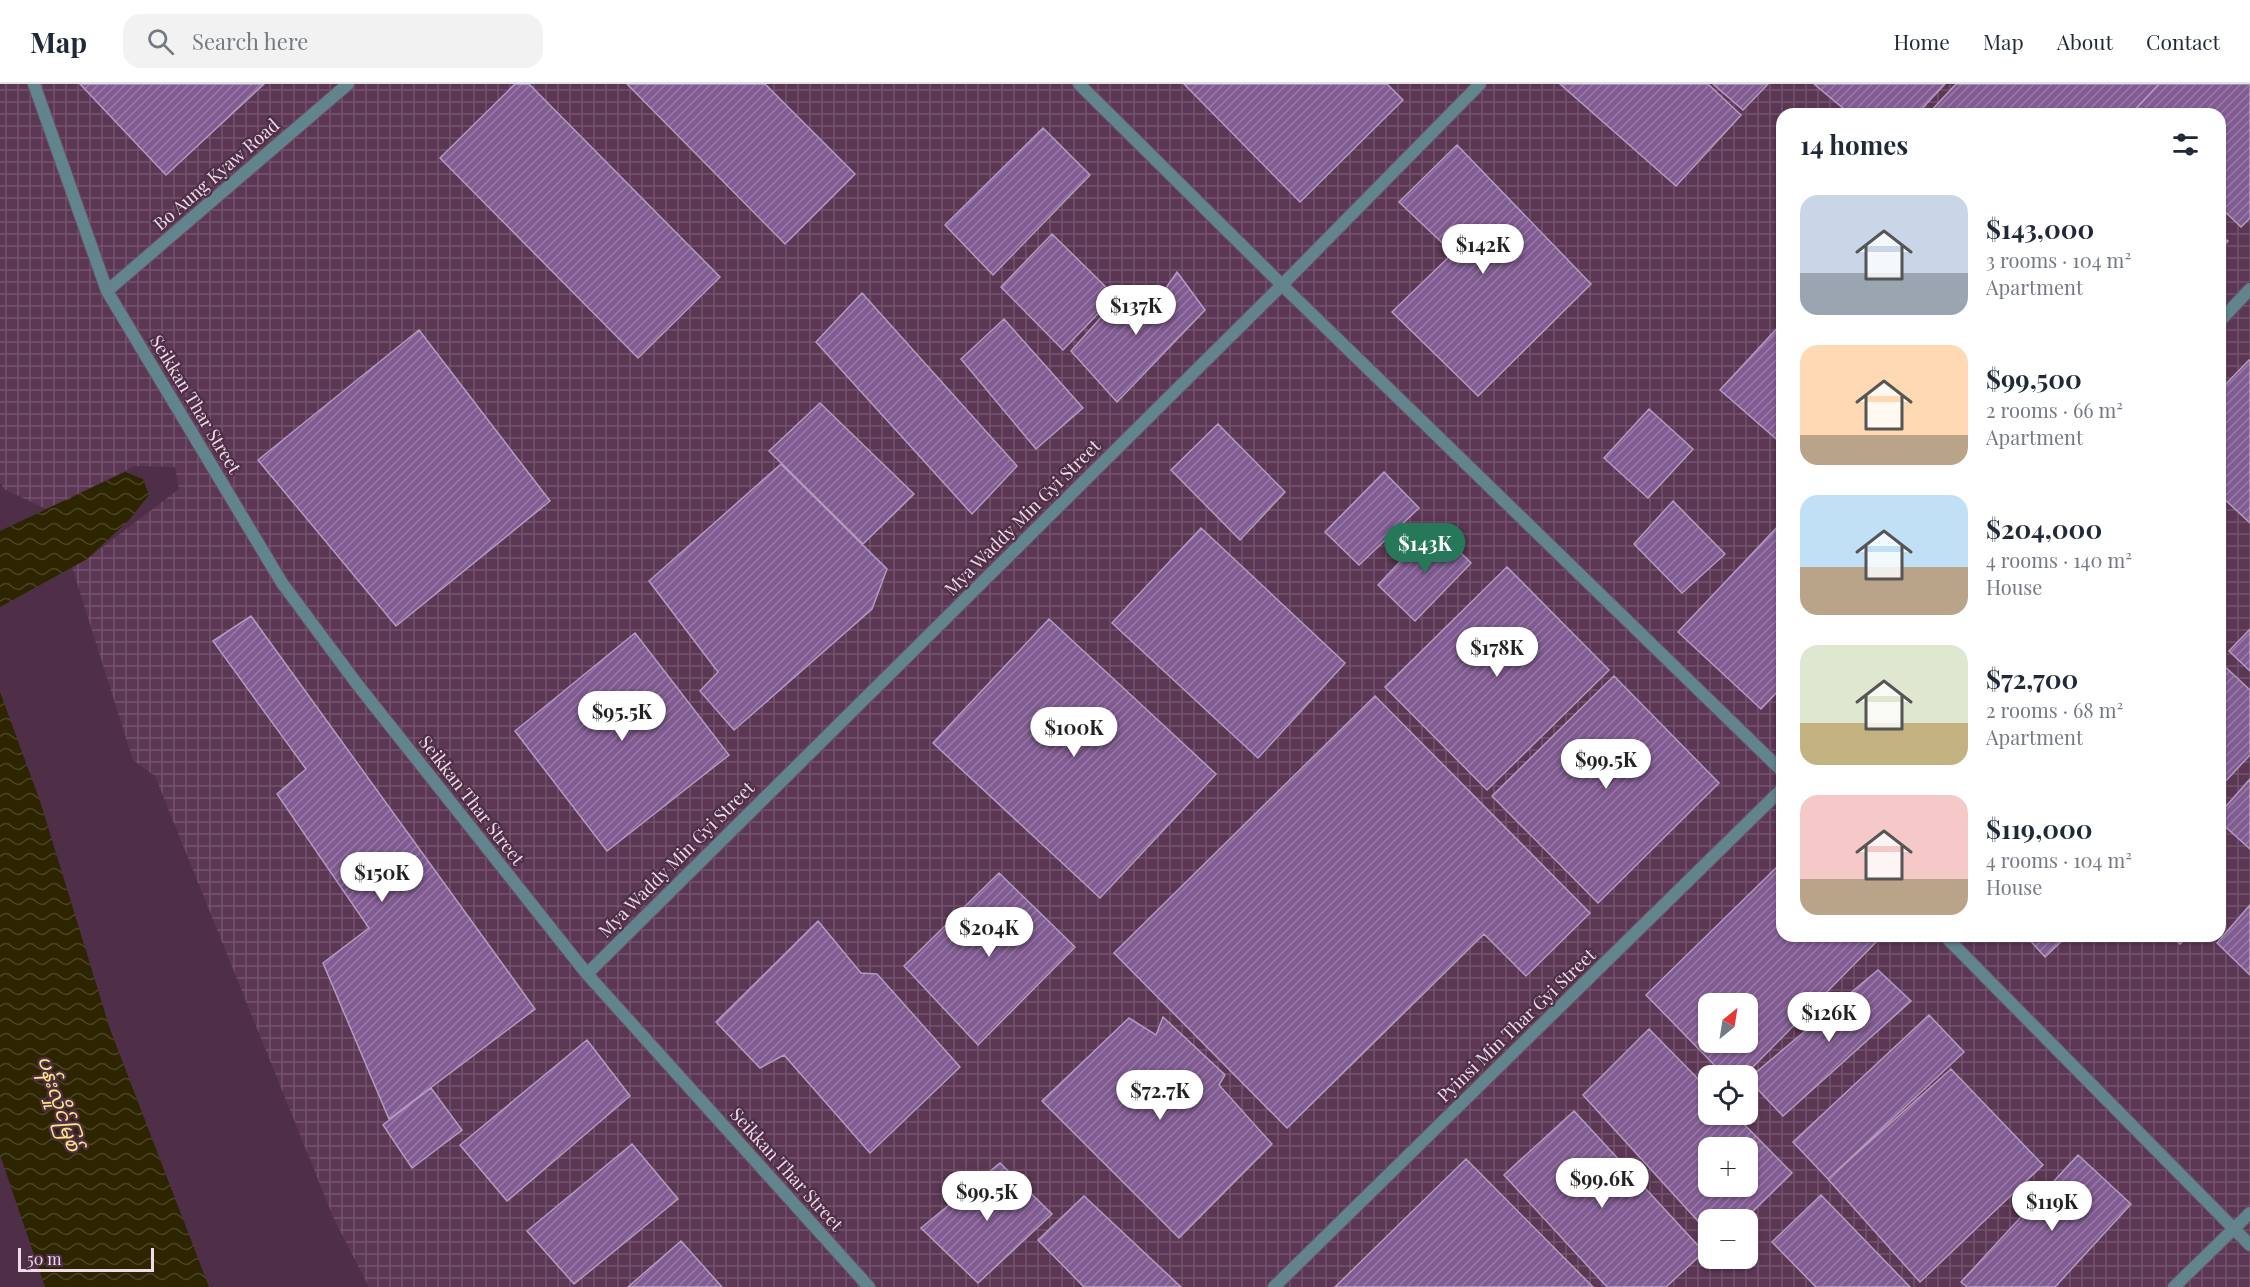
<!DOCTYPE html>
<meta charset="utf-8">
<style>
body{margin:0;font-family:"Playfair Display","Noto Sans Myanmar",serif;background:#f2f2f3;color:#1f2937;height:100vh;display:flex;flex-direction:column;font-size:22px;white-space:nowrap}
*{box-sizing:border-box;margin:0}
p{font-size:20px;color:#747a83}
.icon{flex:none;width:33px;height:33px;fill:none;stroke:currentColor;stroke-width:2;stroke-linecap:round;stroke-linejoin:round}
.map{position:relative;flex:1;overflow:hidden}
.panel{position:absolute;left:1776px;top:24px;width:450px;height:834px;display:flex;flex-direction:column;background:#fff;border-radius:18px;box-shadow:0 2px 4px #0004}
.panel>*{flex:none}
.needle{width:39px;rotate:30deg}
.tools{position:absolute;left:1698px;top:909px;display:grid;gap:12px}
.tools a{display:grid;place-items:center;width:60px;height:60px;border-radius:12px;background:#fff;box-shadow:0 2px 4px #0004;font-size:30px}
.scale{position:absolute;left:18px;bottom:15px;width:136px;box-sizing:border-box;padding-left:6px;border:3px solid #efdbea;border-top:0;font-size:16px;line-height:21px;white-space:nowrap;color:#efdbea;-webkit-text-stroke:4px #4e2f47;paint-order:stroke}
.price{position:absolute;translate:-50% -51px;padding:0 14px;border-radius:21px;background:#fff;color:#222;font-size:20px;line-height:39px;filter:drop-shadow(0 2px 3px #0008)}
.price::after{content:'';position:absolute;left:50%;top:36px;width:18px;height:14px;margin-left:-9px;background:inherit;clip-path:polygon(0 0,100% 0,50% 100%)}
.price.on{background:#277859;color:#fff}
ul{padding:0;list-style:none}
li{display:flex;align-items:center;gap:18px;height:150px;padding:0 24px}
li span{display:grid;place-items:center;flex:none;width:168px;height:120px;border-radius:18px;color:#555}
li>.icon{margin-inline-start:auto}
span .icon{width:72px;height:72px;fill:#fffc;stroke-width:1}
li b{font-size:26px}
h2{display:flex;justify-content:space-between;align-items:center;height:72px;padding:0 24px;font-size:26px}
header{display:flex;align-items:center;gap:36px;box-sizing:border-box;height:84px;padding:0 30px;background:#fff;border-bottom:2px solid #e0e1e3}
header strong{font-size:28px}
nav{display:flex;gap:33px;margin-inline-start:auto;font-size:21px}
.search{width:420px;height:54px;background:#f2f2f3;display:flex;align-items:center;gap:15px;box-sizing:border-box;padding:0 21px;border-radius:18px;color:#747a83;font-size:22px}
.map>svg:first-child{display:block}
.industrial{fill:url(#industrial-grid);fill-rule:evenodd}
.water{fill:url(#water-waves)}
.building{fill:url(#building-hatch);stroke:#b49bbf;stroke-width:1.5;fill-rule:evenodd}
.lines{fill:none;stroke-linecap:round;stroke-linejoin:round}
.minor-casing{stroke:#6b4e64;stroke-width:14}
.tertiary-casing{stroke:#6b4e64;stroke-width:14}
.minor{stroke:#61848d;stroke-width:12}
.tertiary{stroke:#61848d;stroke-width:12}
.labels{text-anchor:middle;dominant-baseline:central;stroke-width:4.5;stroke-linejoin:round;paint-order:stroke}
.street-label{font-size:18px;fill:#efdbea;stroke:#4e2f47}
.water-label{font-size:20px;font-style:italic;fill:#fde380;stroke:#4e2f47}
</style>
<header>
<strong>Map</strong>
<div class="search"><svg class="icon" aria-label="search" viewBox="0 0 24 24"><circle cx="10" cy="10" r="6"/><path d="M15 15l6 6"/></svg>Search here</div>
<nav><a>Home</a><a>Map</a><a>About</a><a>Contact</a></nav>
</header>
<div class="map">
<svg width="2250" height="1203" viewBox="0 0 2250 1203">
<defs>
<pattern id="industrial-grid" width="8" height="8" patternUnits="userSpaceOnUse" patternTransform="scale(1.5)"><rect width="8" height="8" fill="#5c3754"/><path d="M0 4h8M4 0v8" fill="none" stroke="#74536d"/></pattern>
<pattern id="water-waves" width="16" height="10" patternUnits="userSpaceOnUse" patternTransform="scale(1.5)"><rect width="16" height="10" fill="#2d2400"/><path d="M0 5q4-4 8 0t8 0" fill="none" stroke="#4c4325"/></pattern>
<pattern id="building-hatch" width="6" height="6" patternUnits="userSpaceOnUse" patternTransform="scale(1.5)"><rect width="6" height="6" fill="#815c92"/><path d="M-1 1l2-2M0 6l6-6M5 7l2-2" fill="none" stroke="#997aa7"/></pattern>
</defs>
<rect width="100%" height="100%" fill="#4e2f47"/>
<path class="industrial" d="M0,0h2250v1203h-1881l-35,-68 -179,-443 -22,-16 -61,-193 15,-8 92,-70 -4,-22 -40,-1 -89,43 -42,-20 -4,-7zM1782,30h438v822h-438zM1708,920h40v38h-40zM1708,992h40v38h-40zM1708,1064h40v38h-40zM1708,1136h40v38h-40z"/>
<path class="water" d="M125,388l18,7 6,16 -20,25 -42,39 -87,48v-76z
M0,608l40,109 70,228 99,258h-164l-45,-132z"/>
<path class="building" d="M80,0h184l-98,91z
M515,0h14l191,193 -82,81 -198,-200z
M627,0h138l90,90 -70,70z
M1184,0h203l16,16 -103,102z
M1560,0h148l33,31 -65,71z
M1713,0h55l-25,26z
M1814,0h131l-28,30h-67z
M1956,0h203l-28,30h-203z
M2159,0h91v134l-9,9 -21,-20v-93h-89z
M1043,44l47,47 -97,100 -48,-50z
M1457,61l134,139 -113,112 -86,-84 61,-59 -54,-51z
M1052,150l63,62 -52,54 -62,-63z
M2220,150l8,7 -8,9z
M1177,188l28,38 -88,92 -46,-51 58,-65 23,22z
M862,209l155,173 -45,48 -156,-172z
M1004,235l79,89 -47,41 -75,-90z
M1782,239v121l-62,-54z
M419,246l131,171 -154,125 -138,-166z
M2249,276h1v163l-30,-28v-105z
M820,319l94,91 -51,50 -94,-93z
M1649,325l44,40 -45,49 -44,-40z
M1218,340l67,68 -45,48 -69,-70z
M781,380l106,105 -15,40 -138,121 -34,-39 18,-19 -69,-91z
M1384,388l35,36 -60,57 -34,-33z
M1673,417l52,53 -43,39 -48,-49z
M1782,438v165l-21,22 -83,-77z
M1434,442l37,37 -56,58 -37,-36z
M1201,444l144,135 -87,95 -146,-135z
M1507,483l102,103 -122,120 -102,-103z
M251,532l284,393 -146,110 -66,-156 46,-35 -92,-134 29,-25 -93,-128z
M1049,535l167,155 -116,124 -167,-155z
M2250,545v42l-21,-20z
M635,549l94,122 -122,96 -92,-120z
M2220,578l30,28v65l-30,32v-61l5,-5 -5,-5z
M1614,592l105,107 -121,120 -106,-107z
M1375,612l215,217 -64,63 -42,-42 -197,194 -173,-175z
M2250,695v70l-30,-27v-9z
M1782,778v74l99,1 -137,139h-19l-79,-81zM1708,920h40v38h-40z
M999,789l76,74 -97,98 -74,-79z
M2250,821v70l-33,-32z
M818,837l43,52 16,1 83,93 -90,86 -86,-98 -24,13 -44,-46z
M2026,852h41l-22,21z
M2171,852h17l-8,8z
M1878,886l33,31 -128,115 -35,-37z
M1929,931l35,37 -136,127 -35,-37z
M1163,933l62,58 -6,10 53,59 -93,94 -137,-137 87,-83 27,17z
M1649,945l59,60v25h26l58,59 -48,47h-36v12l-125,-137zM1708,1064h40v38h-40z
M587,956l43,56 -123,105 -47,-56z
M1951,985l92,96 -123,117 -92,-103z
M431,1004l31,42 -50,38 -29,-43z
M1574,1027l130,141 -38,35h-59l-103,-112z
M632,1060l46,55 -104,85 -47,-53z
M2078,1071l53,49 -76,83h-88l-6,-5z
M1466,1075l127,128h-258z
M1000,1079l52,51 -74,69 -57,-55z
M1821,1111l89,92h-94l-44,-45z
M1084,1112l97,91h-97l-46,-47z
M681,1157l41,46h-94z"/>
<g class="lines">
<defs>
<path id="minor" d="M1079,0l203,201 500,486
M107,207l175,292 75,101 230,290 282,313
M2220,237l30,-32
M1945,852l305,309
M587,890l695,-689 198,-201
M1274,1203l508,-498
M2174,1203l76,-74"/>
<path id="tertiary" d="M34,0l73,207 241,-207"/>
</defs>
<use href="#minor" class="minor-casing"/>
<use href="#tertiary" class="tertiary-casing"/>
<use href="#minor" class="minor"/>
<use href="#tertiary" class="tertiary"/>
</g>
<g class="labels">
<g class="street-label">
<text transform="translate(216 90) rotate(-41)">Bo Aung Kyaw Road</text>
<text transform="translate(196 320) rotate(59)">Seikkan Thar Street</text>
<text transform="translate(1022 433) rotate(-45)">Mya Waddy Min Gyi Street</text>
<text transform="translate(472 716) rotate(52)">Seikkan Thar Street</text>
<text transform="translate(676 775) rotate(-45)">Mya Waddy Min Gyi Street</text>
<text transform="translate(1516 941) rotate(-44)">Pyinsi Min Thar Gyi Street</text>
<text transform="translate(787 1085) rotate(48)">Seikkan Thar Street</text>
</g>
<g class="water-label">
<text transform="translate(61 1019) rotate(72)">ပန်းလှိုင်မြစ်</text>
</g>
</g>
</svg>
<div class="tools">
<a><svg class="needle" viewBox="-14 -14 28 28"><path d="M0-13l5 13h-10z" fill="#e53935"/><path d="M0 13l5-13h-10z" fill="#747a83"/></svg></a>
<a><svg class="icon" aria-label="locate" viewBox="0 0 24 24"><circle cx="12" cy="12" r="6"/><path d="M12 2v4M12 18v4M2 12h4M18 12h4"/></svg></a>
<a>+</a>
<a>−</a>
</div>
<div class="scale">50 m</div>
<b class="price" style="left:1483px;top:191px">$142K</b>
<b class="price" style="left:1136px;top:252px">$137K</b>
<b class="price on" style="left:1425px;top:490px">$143K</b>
<b class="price" style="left:1497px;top:594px">$178K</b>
<b class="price" style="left:622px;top:658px">$95.5K</b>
<b class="price" style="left:1074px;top:674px">$100K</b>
<b class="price" style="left:1606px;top:706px">$99.5K</b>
<b class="price" style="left:382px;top:819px">$150K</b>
<b class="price" style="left:989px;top:874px">$204K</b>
<b class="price" style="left:1829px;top:959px">$126K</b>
<b class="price" style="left:1160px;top:1037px">$72.7K</b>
<b class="price" style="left:1602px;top:1125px">$99.6K</b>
<b class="price" style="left:987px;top:1138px">$99.5K</b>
<b class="price" style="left:2052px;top:1148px">$119K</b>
<section class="panel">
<h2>14 homes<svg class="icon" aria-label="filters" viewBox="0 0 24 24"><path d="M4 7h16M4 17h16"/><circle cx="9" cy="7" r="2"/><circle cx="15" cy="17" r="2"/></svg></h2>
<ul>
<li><span style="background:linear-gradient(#c9d6e8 65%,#9aa5b1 0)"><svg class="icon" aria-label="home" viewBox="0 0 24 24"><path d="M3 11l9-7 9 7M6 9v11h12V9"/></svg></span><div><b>$143,000</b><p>3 rooms · 104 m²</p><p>Apartment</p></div></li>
<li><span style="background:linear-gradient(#ffd9b3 75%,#b9a48a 0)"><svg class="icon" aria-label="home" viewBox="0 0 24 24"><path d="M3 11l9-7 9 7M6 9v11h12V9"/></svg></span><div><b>$99,500</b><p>2 rooms · 66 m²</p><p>Apartment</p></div></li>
<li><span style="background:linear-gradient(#bfe0f5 60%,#b9a48a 0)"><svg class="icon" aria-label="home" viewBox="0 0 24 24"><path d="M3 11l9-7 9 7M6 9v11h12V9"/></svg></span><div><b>$204,000</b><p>4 rooms · 140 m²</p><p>House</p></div></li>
<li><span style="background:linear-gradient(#dfe7d0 65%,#c2b280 0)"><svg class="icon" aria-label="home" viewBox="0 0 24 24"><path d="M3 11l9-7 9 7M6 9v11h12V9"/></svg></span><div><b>$72,700</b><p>2 rooms · 68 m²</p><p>Apartment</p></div></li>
<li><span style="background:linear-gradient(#f6c9c9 70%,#b9a48a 0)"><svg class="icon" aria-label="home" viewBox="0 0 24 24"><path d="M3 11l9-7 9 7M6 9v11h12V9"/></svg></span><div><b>$119,000</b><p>4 rooms · 104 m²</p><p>House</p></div></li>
</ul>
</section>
</div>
